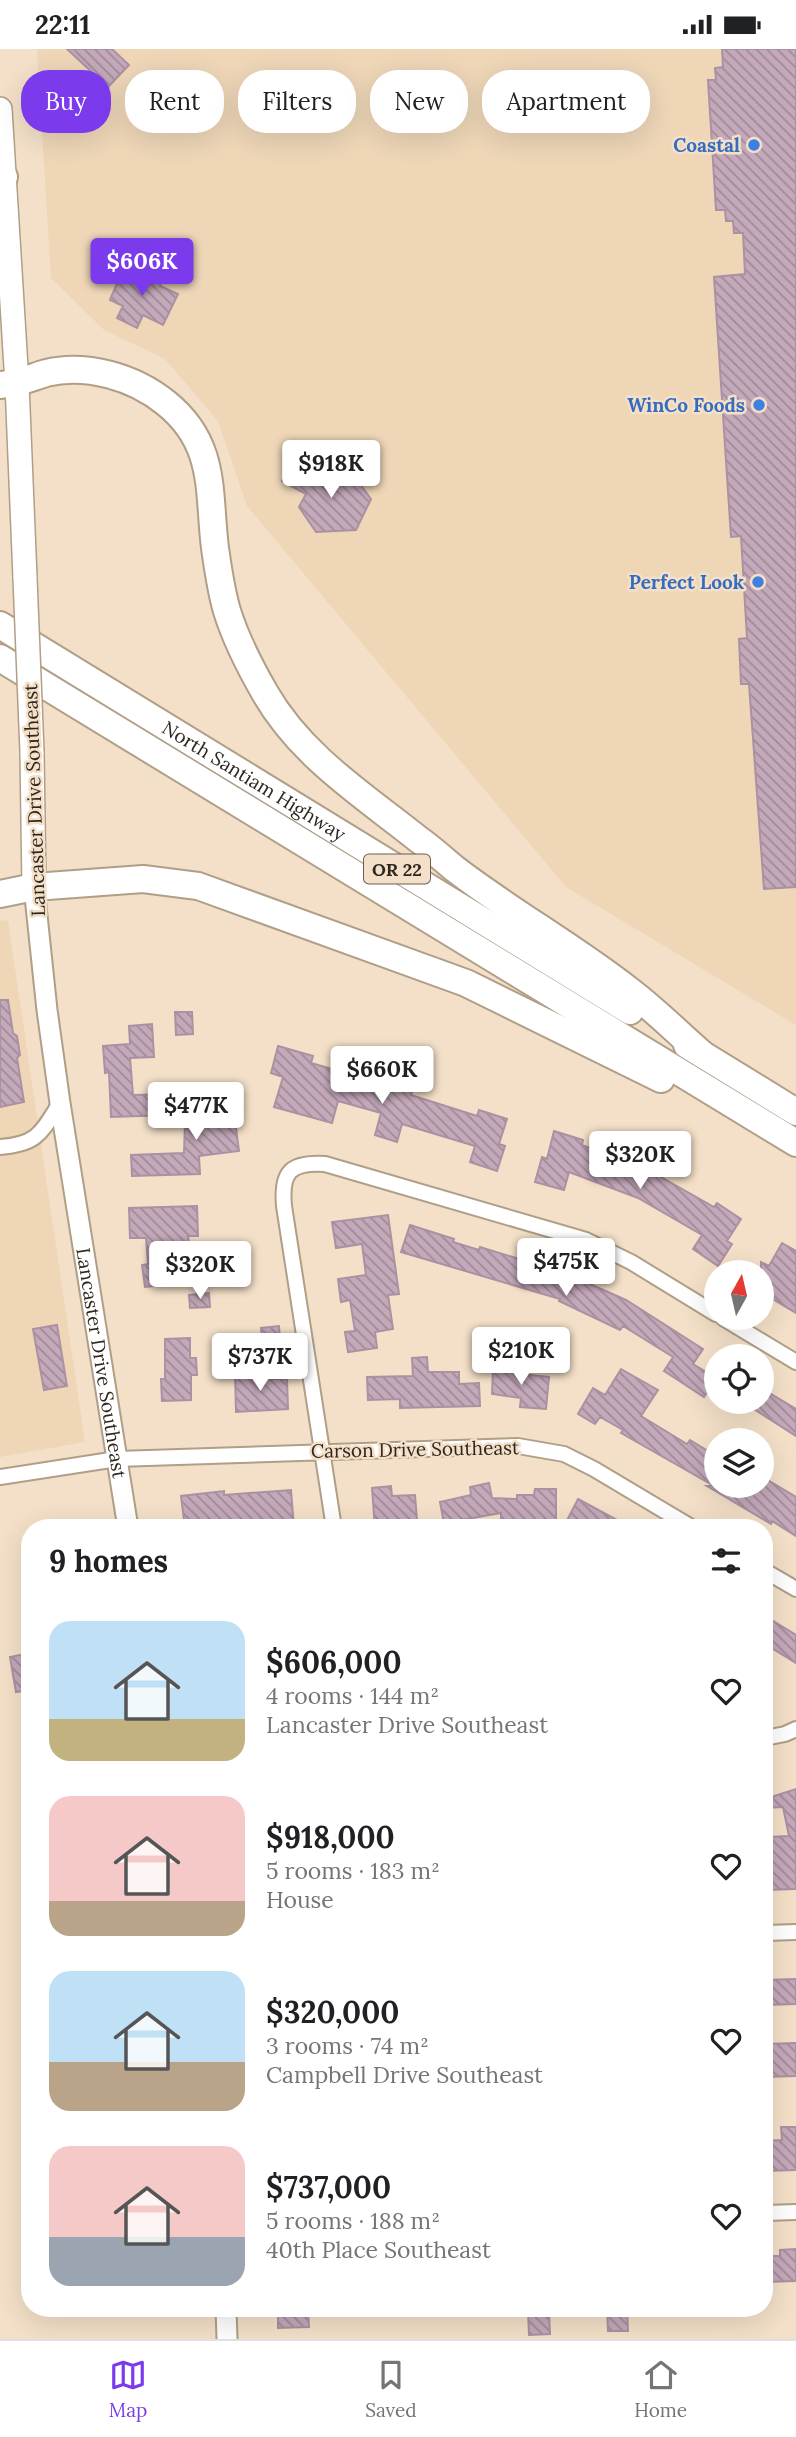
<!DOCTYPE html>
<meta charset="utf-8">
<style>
body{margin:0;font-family:Lora,serif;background:#f6f6f6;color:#202124;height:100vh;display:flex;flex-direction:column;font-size:26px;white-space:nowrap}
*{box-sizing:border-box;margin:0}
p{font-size:23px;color:#757577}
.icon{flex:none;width:38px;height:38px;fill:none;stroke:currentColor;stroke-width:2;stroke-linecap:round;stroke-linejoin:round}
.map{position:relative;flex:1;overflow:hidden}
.sheet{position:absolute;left:21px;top:1470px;width:752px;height:798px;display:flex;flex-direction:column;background:#fff;border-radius:28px;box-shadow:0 7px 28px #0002}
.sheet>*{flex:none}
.banner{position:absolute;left:21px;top:21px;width:754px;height:63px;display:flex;gap:14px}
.needle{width:46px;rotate:8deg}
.buttons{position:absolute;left:704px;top:1211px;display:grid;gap:14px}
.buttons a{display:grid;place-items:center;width:70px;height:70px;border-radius:50%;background:#fff;box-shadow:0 7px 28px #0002;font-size:35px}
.price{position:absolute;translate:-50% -60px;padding:0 16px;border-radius:7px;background:#fff;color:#222;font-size:23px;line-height:46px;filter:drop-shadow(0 2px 4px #0008)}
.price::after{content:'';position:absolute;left:50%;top:42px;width:21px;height:16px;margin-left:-10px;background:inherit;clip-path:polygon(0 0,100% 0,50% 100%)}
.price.current{background:#7c3aed;color:#fff}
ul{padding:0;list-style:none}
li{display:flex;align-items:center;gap:21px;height:175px;padding:0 28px}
li span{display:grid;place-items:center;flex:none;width:196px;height:140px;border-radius:21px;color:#555}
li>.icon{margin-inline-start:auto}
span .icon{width:84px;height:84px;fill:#fffc;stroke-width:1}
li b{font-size:30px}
h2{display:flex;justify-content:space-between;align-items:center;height:84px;padding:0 28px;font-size:30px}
.tag{padding:0 24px;border-radius:28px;background:#fff;box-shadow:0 7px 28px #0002;font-size:24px;line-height:63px}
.tag.current{background:#7c3aed;color:#fff}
.status{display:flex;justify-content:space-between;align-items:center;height:49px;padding:0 35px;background:#fff;direction:ltr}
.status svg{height:19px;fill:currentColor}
.tab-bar{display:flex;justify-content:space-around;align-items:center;height:98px;border-top:2px solid #e0e0e0;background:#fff;font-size:19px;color:#757577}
.tab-bar a{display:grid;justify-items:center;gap:4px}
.tab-bar .current{color:#7c3aed}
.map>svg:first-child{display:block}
.built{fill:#eed6b7}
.building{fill:url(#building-back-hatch);stroke:#ab91a2;stroke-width:2}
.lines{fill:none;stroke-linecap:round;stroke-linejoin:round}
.minor-casing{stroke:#b09e87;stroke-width:18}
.secondary-casing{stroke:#b09e87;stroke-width:23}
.primary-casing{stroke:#b09e87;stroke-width:26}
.motorway-casing{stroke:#b09e87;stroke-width:30}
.minor{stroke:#fff;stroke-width:14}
.secondary{stroke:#fff;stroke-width:19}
.primary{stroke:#fff;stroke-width:23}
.motorway{stroke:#fff;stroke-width:26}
.primary-bridge-casing{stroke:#b09e87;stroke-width:26;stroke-linecap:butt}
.primary-bridge{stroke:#fff;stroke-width:23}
.shop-dot{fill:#3f7fe0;stroke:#f4e0c8;stroke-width:2.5}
.labels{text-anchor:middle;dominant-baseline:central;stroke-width:5;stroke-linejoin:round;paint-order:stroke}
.shield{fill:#f4e0c8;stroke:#695e51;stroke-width:2}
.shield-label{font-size:18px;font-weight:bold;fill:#2e271e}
.shop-label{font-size:19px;font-weight:bold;fill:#366cbe;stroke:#f4e0c8;text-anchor:end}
.street-label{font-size:19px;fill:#2e271e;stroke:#f4e0c8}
</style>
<div class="status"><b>22:11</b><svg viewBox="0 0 49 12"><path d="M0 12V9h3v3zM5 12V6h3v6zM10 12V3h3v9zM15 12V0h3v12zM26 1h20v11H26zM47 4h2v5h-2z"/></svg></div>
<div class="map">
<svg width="796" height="2290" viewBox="0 0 796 2290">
<defs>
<pattern id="building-back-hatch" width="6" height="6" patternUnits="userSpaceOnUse" patternTransform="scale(1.75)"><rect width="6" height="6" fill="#c4a9ba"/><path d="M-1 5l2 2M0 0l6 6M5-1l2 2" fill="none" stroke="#a08a97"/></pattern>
</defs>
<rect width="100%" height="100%" fill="#f4e0c8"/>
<path class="built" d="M37,0h759v976l-230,-138 -319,-381 -29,-85 -53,-62 -61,-29 -53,-52z
M0,871l8,1 77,521 -85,15z"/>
<path class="building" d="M67,0h45l17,16 -21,22z
M722,0h74v838l-32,2 -15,-205h-8l-2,-45 8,-1 -6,-102 -10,1 -17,-260 31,-3 -2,-41h-9l-1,-12h-7l-1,-11h-9l-8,-130h8l-1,-12 8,-1z
M125,217l37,15 -2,5 18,8 -15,31 -20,-10 -6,13 -20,-10 6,-12 -13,-6 1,-3z
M288,421l24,12 5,-9 33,-3 21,29 -15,31 -40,2 -17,-25 7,-13 -24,-13z
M0,951h8l5,33 4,3 3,19 -3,3 7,44 -24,5z
M175,963h17l1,22 -17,1z
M152,975l2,33 -24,1 3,37 37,-1 1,21 -60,2 -2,-45 -4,1 -2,-27 27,-2 -1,-18z
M278,997l35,10 -2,7 101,29 -1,3 66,21 2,-6 28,9 -8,25 6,2 -8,25 -27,-9 5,-16 -73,-22 -5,18 -22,-7 6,-22 -25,-7 -18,-5 -6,22 -58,-16 9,-30 -12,-4z
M231,1042l8,60 -40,5 1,18 -68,2 -1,-21 53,-2 1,-30 23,1 -4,-30z
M554,1082l29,9 -1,5 68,26 64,36 3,-4 24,16 -14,22 5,3 -14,22 -25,-17 9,-14 -64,-37 -69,-26 -5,18 -29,-8 7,-25 5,2z
M197,1157l1,30h-10l6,46 -49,5 -3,-22 6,-1 -2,-26h-16l-1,-30z
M388,1166l11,79 -11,1 5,34 -18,3 2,16 -29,4 -3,-20 10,-1 -5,-31 -9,2 -3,-23 28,-4 -4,-31 -26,4 -4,-26z
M410,1176l44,14 -1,3 26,8 1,-3 85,26 61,27 77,49 -10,15 23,14 -12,19 -40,-26 9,-14 -50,-31 -3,4 -61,-29 1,-2 -159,-47z
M782,1194l14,8v62l-35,-21v-30l8,4z
M209,1244l1,14 -20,1 -1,-13z
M57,1276l10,61 -23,4 -11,-61z
M279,1277l3,36 -18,3 -3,-37z
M190,1289v20h6l1,17h-6v25l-29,1 -1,-22h4v-40z
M427,1308l1,15h31v12l20,-1 1,23 -80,2v-9l-32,1 -1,-23 46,-1 -1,-18z
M493,1319l26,2v4l30,3 -3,32 -26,-2 1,-9 -29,-4z
M621,1320l37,21 -17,26 46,28 3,-4 26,16v30h45v-10l35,21v39l-24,-15 -1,3 -64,-38h7l-93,-53 2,-3 -23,-13 -5,7 -17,-10 15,-26 12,7z
M268,1323v7h19l1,30 -52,3 -1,-39z
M761,1339l35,21v27l-53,-34h18z
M489,1434l3,15 25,1v-4h17l1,-6h21v34l-55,-2v-8l-57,10 -4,-21 31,-7 -1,-8z
M391,1437l1,10 23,-1 2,25 -15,1v7h-27l-3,-40z
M291,1441l3,38h-109l-4,-32 43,-5v4z
M578,1450l54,29h-69z
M765,1567l31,19v28l-31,-19z
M30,1604v37l-14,2 -6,-35z
M796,1740v100l-31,1v-28h6l-1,-25 19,-1 -6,-29 -18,1v-9z
M796,1930v25l-31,1v-25z
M796,1994v33l-31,1v-33z
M781,2078h15v43l-31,1v-30l17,-1z
M796,2200v32l-31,1v-26h15v-6z
M278,2259h30l1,19 -31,1z
M607,2259h20l1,23h-20z
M528,2262h21l1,23 -21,1z"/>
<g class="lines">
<defs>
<path id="minor" d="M0,1098c38,-3 41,-14 60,-44
M723,1269l73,44
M0,1428l117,-18 401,-13 46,8 30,15 99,59
M334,1479l-50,-322c-3,-34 6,-44 41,-42l261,76 45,22 85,52
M765,1522l31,18
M765,1689l20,-4 11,-5
M765,1884l31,-1
M765,2164l31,-1"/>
<g id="secondary">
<path id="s1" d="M34,838l13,123 13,93 68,425"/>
<path d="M226,2259l1,31"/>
</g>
<path id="primary" d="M0,60l17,275 8,194
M32,703l2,135"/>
<g id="motorway">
<path d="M0,140l4,-12"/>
<path d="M0,336c17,-1 30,-7 46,-12 40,-10 88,4 120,30 51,41 42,89 49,145 3,21 6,43 12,63 9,29 23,56 38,82 36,63 98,102 153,146 13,9 25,20 37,30 56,43 119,78 175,122 25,19 48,42 72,63"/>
<path id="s2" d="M0,576l630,386"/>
<path d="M0,609l796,485"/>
<path d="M0,845l34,-7 109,-8 55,7 268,97 195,96"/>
<path d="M687,996l109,67"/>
</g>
</defs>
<use href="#minor" class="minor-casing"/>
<use href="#secondary" class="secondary-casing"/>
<use href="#primary" class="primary-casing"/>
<use href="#motorway" class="motorway-casing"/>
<use href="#minor" class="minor"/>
<use href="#secondary" class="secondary"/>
<use href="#primary" class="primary"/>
<use href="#motorway" class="motorway"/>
<defs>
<path id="primary-bridge" d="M25,529l7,174"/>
</defs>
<use href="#primary-bridge" class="primary-bridge-casing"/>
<use href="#primary-bridge" class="primary-bridge"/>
</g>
<g class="shop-dot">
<circle cx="754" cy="96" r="7"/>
<circle cx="759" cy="356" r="7"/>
<circle cx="758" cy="533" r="7"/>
</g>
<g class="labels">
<rect class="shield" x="364" y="805.5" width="66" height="29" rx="5"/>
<g class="shield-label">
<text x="397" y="820">OR 22</text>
</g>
<g class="shop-label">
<text x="740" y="96">Coastal</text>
<text x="745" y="356">WinCo Foods</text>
<text x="744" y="533">Perfect Look</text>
</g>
<g class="street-label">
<text stroke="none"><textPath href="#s2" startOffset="298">North Santiam Highway</textPath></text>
<text transform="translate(34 751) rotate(-92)">Lancaster Drive Southeast</text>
<text stroke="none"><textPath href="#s1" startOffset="481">Lancaster Drive Southeast</textPath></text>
<text transform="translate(415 1400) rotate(-1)">Carson Drive Southeast</text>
</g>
</g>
</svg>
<div class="buttons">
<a><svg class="needle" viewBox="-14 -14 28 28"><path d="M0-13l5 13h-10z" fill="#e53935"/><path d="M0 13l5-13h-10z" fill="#757577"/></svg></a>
<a><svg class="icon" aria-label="locate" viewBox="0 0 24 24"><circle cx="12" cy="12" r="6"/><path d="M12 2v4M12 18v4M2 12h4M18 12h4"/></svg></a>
<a><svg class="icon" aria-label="layers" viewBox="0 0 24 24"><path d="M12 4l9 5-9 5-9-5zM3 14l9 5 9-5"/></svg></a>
</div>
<b class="price current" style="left:142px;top:249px">$606K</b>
<b class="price" style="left:331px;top:451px">$918K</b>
<b class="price" style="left:382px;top:1057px">$660K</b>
<b class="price" style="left:196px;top:1093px">$477K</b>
<b class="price" style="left:640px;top:1142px">$320K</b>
<b class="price" style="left:566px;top:1249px">$475K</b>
<b class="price" style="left:200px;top:1252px">$320K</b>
<b class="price" style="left:521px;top:1338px">$210K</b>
<b class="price" style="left:260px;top:1344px">$737K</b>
<div class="banner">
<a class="tag current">Buy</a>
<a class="tag">Rent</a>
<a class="tag">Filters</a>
<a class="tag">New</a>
<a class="tag">Apartment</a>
</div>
<section class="sheet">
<h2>9 homes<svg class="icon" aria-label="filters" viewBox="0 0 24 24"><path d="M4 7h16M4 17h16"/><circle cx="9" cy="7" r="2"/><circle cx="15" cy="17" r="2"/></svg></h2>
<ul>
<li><span style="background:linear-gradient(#bfe0f5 70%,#c2b280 0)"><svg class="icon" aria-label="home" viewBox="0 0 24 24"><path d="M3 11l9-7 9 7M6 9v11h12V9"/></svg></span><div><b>$606,000</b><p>4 rooms · 144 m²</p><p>Lancaster Drive Southeast</p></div><svg class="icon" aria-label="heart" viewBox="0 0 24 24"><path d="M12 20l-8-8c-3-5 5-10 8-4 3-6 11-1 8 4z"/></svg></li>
<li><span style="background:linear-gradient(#f6c9c9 75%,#b9a48a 0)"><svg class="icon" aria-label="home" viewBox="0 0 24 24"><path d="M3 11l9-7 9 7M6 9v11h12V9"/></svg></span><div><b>$918,000</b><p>5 rooms · 183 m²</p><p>House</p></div><svg class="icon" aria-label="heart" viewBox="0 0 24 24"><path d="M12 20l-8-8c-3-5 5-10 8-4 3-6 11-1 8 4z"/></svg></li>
<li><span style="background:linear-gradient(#bfe0f5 65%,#b9a48a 0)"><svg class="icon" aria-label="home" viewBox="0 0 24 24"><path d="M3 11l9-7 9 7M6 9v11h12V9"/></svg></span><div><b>$320,000</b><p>3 rooms · 74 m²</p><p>Campbell Drive Southeast</p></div><svg class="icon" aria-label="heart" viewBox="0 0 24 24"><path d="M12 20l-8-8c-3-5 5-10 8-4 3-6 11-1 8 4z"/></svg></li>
<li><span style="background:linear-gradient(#f6c9c9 65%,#9aa5b1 0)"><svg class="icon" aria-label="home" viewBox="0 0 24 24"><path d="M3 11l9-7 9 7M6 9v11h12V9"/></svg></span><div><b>$737,000</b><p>5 rooms · 188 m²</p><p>40th Place Southeast</p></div><svg class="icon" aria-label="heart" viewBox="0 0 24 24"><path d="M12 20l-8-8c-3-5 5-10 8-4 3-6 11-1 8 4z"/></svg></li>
</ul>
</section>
</div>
<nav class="tab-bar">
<a class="current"><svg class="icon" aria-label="map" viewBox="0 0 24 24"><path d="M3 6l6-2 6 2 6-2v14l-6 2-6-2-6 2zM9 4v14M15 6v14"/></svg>Map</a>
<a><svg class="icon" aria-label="saved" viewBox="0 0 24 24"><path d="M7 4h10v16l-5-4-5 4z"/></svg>Saved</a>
<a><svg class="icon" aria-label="home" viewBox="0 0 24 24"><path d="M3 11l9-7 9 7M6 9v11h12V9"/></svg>Home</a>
</nav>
